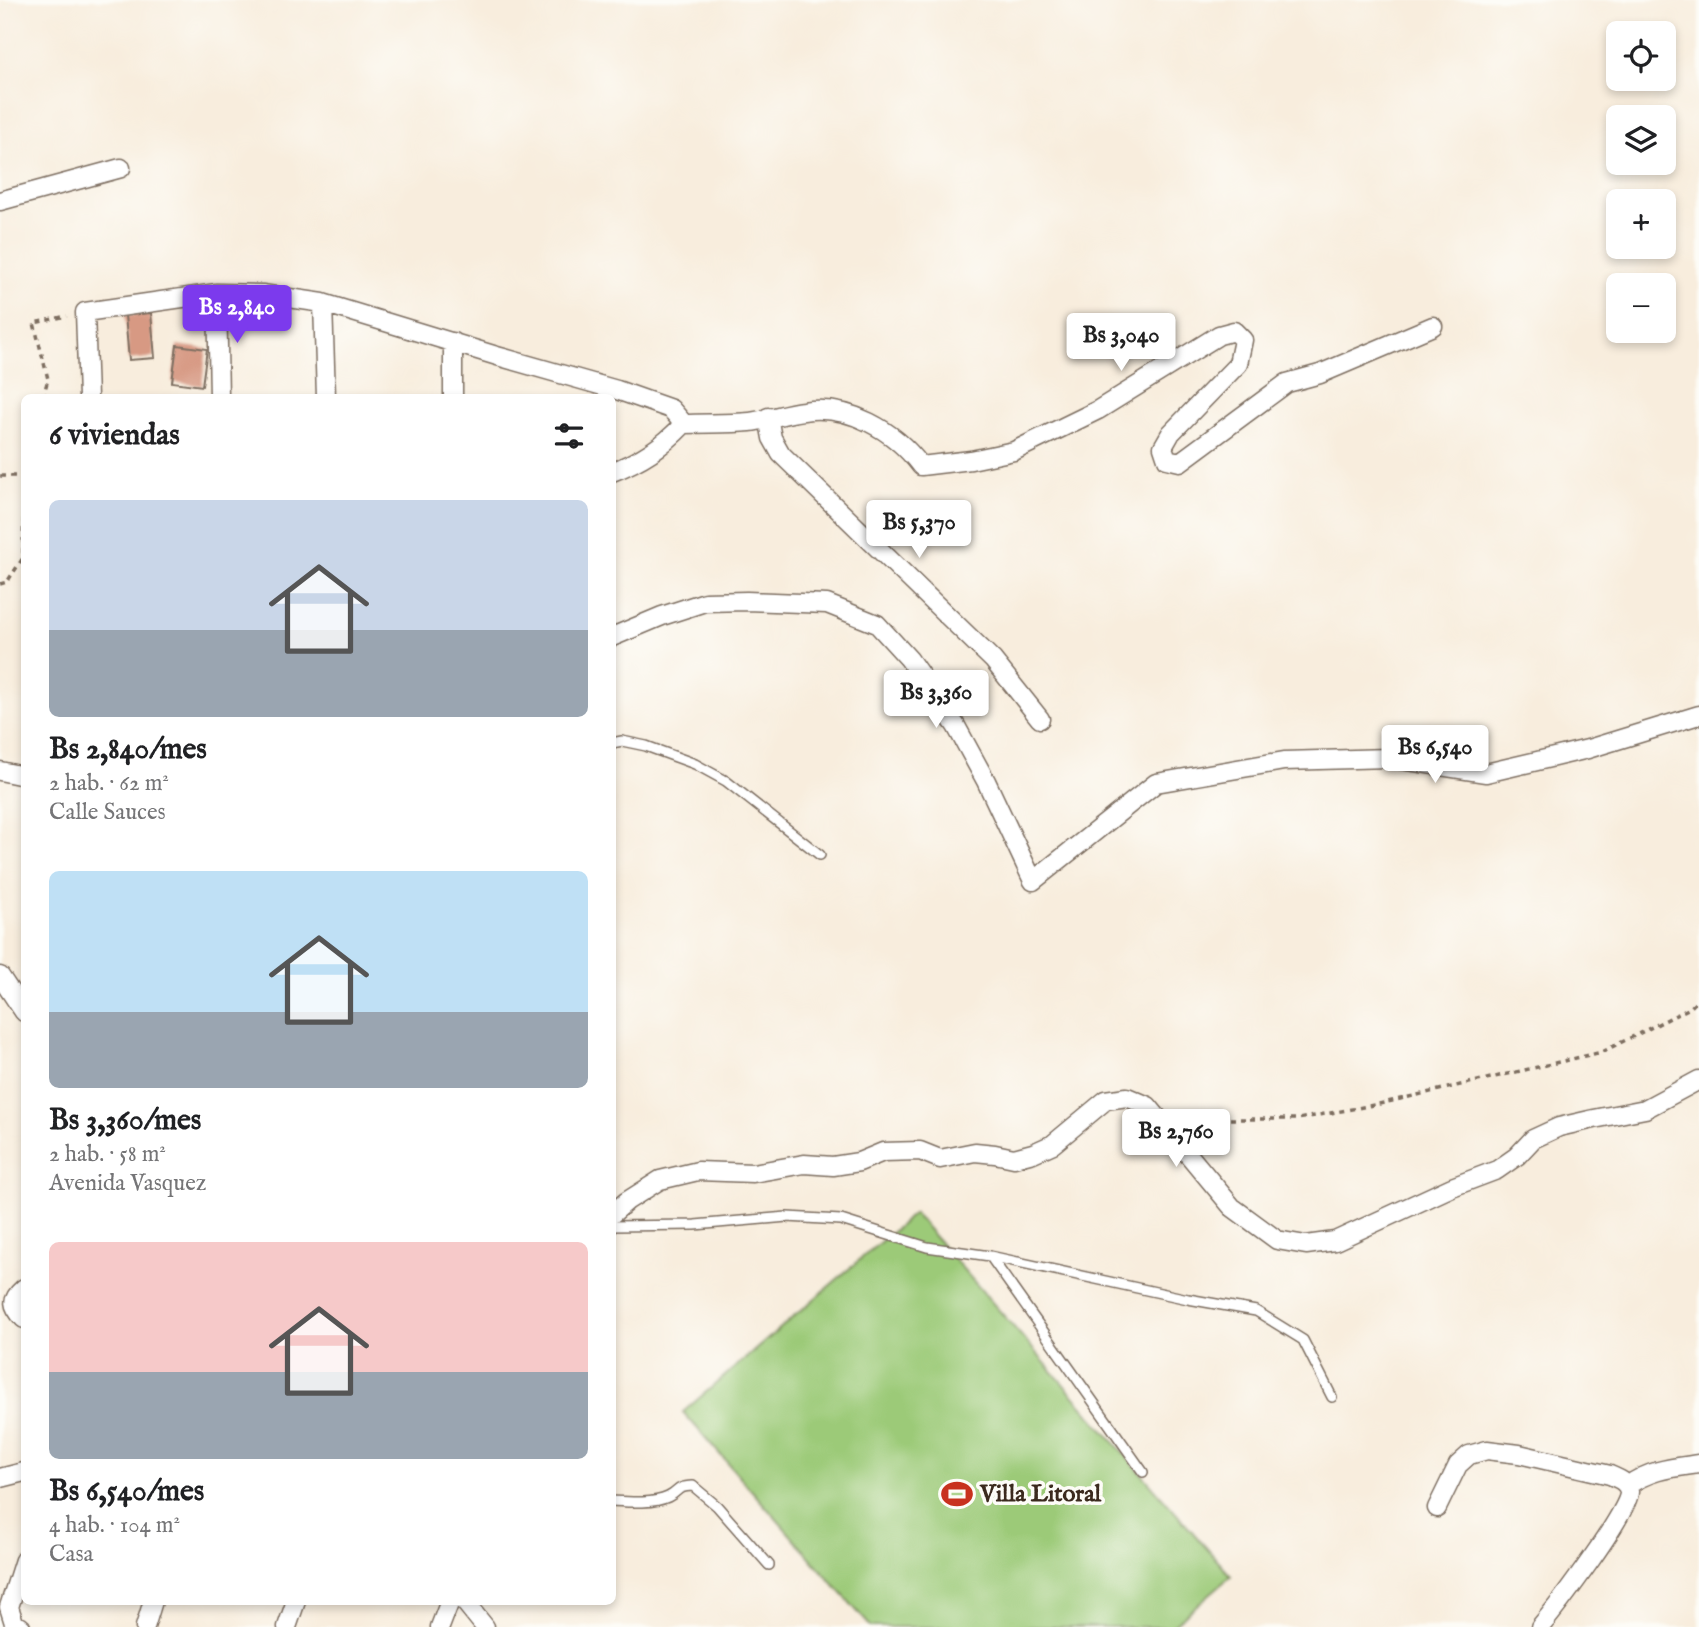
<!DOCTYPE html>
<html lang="es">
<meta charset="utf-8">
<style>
body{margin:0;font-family:"IM FELL English",serif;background:#f6f6f6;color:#202124;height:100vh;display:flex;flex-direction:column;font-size:26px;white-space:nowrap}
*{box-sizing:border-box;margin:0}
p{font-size:23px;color:#757577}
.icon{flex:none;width:38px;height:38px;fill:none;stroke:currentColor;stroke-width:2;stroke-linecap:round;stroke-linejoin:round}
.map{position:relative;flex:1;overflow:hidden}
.drawer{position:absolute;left:21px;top:394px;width:595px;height:1211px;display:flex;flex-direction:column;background:#fff;border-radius:10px;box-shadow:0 4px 10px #0003}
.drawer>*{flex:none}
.controls{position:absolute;left:1606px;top:21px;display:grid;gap:14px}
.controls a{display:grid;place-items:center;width:70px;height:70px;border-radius:10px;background:#fff;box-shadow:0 4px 10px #0003;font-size:35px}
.price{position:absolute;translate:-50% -60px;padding:0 16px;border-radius:7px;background:#fff;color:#222;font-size:23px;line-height:46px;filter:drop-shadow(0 2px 4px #0008)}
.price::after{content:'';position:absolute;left:50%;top:42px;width:21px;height:16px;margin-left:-10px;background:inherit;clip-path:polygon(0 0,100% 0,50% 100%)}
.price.current{background:#7c3aed;color:#fff}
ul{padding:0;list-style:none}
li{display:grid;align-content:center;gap:14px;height:371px;padding:0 28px}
li span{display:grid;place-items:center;height:217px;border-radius:10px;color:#555}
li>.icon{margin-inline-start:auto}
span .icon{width:126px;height:126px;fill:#fffc;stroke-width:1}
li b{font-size:30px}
h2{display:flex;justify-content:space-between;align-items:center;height:84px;padding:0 28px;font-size:30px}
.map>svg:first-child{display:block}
.green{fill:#9cca78;stroke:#6c7a4b;stroke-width:2}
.building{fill:#d79983}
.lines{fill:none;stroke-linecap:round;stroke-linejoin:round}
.service-casing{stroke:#7d6e61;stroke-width:12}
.minor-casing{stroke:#7d6e61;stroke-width:21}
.path{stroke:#7d6e61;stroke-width:3.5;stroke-dasharray:5 5;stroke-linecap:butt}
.service{stroke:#fff;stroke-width:9}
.minor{stroke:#fff;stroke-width:18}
.labels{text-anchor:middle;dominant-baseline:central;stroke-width:7;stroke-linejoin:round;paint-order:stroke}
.poi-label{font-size:24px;font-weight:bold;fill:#3b2a1e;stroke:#fdfcf7;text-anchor:start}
</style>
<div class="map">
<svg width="1699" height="1627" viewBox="0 0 1699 1627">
<rect width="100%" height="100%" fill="#fdfcf7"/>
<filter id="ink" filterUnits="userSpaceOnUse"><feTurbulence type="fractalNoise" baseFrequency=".0143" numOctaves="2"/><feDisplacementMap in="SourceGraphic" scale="14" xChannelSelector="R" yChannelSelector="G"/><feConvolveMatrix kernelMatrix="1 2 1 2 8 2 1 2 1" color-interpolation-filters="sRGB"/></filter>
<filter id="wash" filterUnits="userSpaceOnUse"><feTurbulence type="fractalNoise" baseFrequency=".00686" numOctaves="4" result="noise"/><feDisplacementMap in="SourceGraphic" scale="28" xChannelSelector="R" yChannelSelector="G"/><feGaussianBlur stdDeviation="1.57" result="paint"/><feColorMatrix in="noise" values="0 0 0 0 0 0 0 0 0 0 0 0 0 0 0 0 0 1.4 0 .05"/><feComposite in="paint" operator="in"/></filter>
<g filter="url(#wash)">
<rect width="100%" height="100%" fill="#f8eddd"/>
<path class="green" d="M914,1213l317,363 -60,51h-300l-188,-215z"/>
<g id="blocks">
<path class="building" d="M151,313l4,45 -26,2 -4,-45z
M177,345l30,4 -5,37 -30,-4z"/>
</g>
</g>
<g filter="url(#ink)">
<use href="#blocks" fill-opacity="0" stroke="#7d6e61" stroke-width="2"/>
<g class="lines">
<defs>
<path id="service" d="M612,743l10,-2 24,5 49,18 31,17 94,74
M612,1226l83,-1 92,-8 54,3 86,27 63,9 198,43 68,12 47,29 29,57
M990,1256l153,216
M612,1501c17,1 41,3 56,-4 13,-6 6,-10 25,-11l24,20 52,59"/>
<path id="minor" d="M0,201l121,-33
M217,293l2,104
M323,303l3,94
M453,342v55
M88,397l-3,-85 132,-19 45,1 61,9 174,53 120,34 54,19 13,15
M768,417l4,21 9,16 212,206 47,59
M684,424c22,-1 44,0 66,-2 18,-2 35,-9 53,-11 46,-7 91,19 118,55l50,-6 43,-9 84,-41 121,-75 15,-4 9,9 -5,24 -67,69 -8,14 4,12 13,3 107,-79 33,-9 113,-48
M612,472c30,-12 50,-25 72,-48
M612,637l50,-21 43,-14 42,-1 80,3 50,20 32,35 47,67 30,55 47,100 123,-98 128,-22 105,-3 97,15 102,-24 111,-34
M0,771l24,5
M0,976l24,36
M612,1214l15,-13 33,-21 38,-9 55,2 51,-9 29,2 26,-4 24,-10 37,-1 20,8 35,-7 20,2 19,4 19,-5 20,-9 53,-44 21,-3 21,9 84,101 45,33 29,5 29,-4 117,-54 45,-17 20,-14 16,-17 26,-12 35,-8 51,-10 54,-29
M24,1288c-14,12 -12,18 0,31
M0,1478l24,-6
M1627,1486c24,-17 45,-18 72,-22
M1437,1508l21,-43 11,-10 18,-5 32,4 91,21c9,4 18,7 19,17 1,19 -73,116 -89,135
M464,1601l21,26
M21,1627l-7,-4 -5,-16 15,-47
M145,1627l8,-26
M287,1627l9,-26
M440,1627l10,-26"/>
</defs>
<use href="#service" class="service-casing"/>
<use href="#minor" class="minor-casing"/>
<path class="path" d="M43,397l5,-18 -14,-56 33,-7
M0,476h24
M24,498l-1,59 1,3
M0,584l7,-2 16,-24
M1180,1119h118l81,-15 223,-52 88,-44 9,-9"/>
<use href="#service" class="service"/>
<use href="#minor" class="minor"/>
</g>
</g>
<defs>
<symbol id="stadium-bare" viewBox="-9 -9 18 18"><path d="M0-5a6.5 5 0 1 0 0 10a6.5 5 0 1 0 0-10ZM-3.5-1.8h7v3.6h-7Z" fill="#c8321e" stroke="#fdfcf7" stroke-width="2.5" paint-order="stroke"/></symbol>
</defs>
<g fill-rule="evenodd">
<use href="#stadium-bare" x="935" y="1472" width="44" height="44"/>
</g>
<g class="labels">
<g class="poi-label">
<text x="980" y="1494">Villa Litoral</text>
</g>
</g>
</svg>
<div class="controls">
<a><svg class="icon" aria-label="locate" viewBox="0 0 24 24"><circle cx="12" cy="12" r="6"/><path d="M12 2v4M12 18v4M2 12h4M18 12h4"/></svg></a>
<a><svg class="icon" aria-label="layers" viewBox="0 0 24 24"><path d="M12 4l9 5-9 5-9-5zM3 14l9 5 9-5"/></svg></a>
<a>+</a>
<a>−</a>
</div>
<b class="price current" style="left:237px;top:345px">Bs 2,840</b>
<b class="price" style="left:1121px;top:373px">Bs 3,040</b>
<b class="price" style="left:919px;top:560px">Bs 5,370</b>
<b class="price" style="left:936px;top:730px">Bs 3,360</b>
<b class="price" style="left:1435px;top:785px">Bs 6,540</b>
<b class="price" style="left:1176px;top:1169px">Bs 2,760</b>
<section class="drawer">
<h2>6 viviendas<svg class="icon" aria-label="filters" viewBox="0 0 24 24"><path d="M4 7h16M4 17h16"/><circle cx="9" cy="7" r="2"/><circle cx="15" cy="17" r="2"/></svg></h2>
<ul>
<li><span style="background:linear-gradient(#c9d6e8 60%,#9aa5b1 0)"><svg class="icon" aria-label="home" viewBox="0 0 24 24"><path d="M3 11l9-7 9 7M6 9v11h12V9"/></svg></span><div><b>Bs 2,840/mes</b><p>2 hab. · 62 m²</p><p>Calle Sauces</p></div></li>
<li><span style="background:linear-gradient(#bfe0f5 65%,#9aa5b1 0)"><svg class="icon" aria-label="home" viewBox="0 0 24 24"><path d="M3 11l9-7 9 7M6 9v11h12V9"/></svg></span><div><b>Bs 3,360/mes</b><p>2 hab. · 58 m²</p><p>Avenida Vasquez</p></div></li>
<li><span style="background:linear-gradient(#f6c9c9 60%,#9aa5b1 0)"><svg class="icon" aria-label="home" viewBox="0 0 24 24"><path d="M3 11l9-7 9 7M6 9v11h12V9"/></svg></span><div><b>Bs 6,540/mes</b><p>4 hab. · 104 m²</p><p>Casa</p></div></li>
</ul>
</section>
</div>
